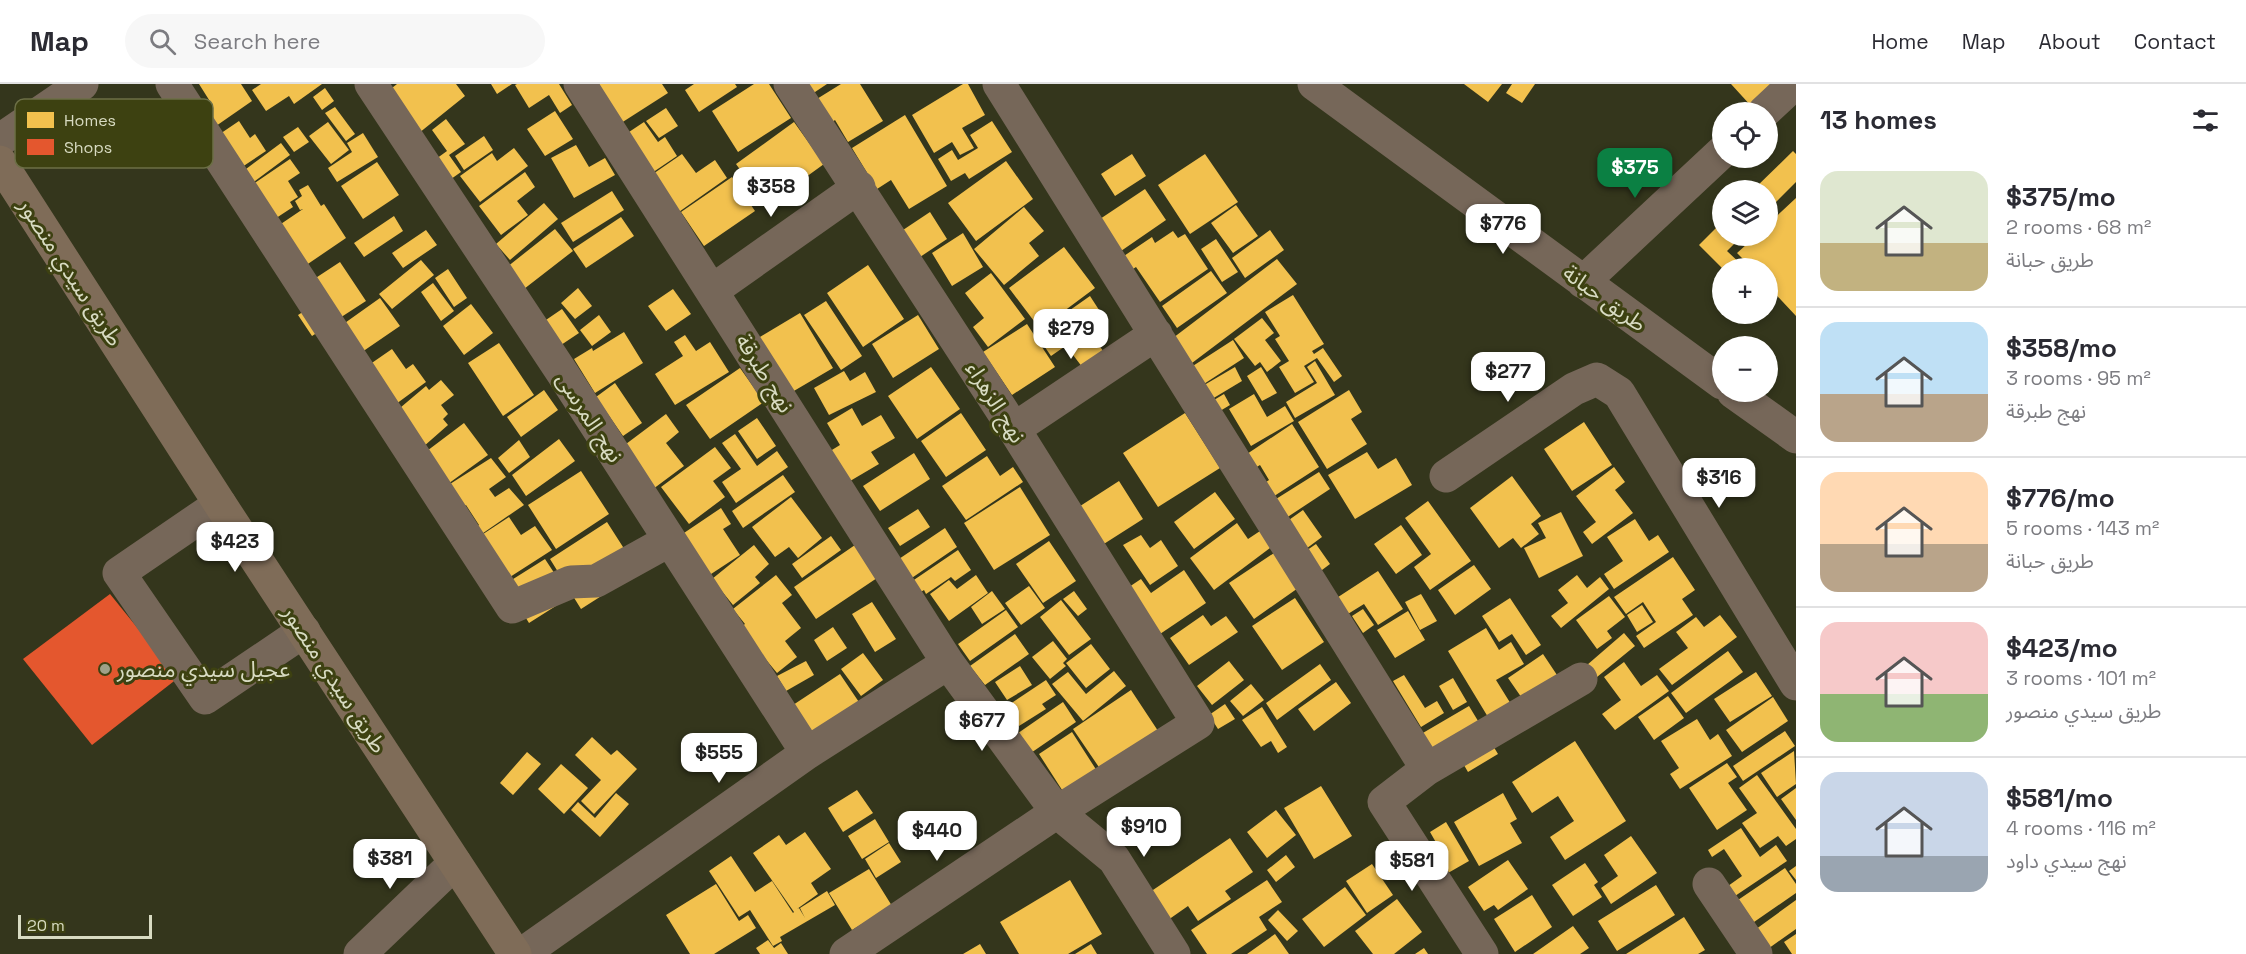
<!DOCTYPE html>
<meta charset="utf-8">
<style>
body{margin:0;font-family:"Space Grotesk","Noto Sans Arabic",sans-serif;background:#f7f7f7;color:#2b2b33;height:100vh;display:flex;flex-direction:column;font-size:22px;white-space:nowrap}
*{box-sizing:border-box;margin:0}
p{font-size:20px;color:#7c7c81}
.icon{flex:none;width:33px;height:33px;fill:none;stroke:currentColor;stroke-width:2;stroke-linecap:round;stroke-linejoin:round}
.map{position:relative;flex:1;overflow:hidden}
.panel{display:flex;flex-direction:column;background:#fff;width:450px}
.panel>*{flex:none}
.fabs{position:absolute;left:1712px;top:18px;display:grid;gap:12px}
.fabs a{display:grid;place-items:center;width:66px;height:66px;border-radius:50%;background:#fff;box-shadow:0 3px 9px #0003;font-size:30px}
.scale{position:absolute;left:18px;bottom:15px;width:134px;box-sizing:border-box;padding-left:6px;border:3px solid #d8dbc2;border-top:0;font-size:16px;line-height:21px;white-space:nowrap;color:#d8dbc2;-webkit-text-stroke:4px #3d4111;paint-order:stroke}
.price{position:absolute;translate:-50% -51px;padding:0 14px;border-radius:12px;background:#fff;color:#222;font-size:20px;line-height:39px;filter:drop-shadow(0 2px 3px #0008)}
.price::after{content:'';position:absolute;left:50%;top:36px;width:18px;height:14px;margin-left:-9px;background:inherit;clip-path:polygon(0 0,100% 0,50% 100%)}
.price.active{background:#0b8043;color:#fff}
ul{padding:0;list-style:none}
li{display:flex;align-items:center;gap:18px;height:150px;padding:0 24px}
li+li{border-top:2px solid #e1e1e2}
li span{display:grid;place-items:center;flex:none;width:168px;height:120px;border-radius:18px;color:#555}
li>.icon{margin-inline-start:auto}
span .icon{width:72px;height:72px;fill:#fffc;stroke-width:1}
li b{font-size:26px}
h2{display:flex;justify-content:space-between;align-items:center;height:72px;padding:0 24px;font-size:26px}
header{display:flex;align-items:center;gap:36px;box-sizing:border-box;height:84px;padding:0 30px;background:#fff;border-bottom:2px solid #e1e1e2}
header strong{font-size:28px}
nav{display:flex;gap:33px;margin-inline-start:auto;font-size:21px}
.search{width:420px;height:54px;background:#f7f7f7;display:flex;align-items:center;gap:15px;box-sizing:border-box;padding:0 21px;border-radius:33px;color:#7c7c81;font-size:22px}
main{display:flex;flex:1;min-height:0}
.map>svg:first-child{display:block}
.homes{fill:#f2c14e}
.shops{fill:#e4572e}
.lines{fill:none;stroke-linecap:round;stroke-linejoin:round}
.minor{stroke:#766759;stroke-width:33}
.major{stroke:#7f6c58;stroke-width:33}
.poi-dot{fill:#9fa188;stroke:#3d4111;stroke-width:2}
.labels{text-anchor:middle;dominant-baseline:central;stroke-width:6;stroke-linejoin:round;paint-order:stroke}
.street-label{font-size:22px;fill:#d8dbc2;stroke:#3d4111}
.poi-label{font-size:22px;fill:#d8dbc2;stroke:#3d4111;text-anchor:start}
.key{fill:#3d4111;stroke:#6c6f46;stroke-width:1.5}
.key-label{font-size:16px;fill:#d8dbc2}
</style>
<header>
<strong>Map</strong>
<div class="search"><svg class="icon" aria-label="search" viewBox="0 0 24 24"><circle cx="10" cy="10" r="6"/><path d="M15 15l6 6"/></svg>Search here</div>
<nav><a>Home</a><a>Map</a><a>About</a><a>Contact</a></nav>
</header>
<main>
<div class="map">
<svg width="1796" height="870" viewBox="0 0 1796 870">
<rect width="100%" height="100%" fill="#34361c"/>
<path class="homes" d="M199,0h42l11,17 -36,25 -12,-18 7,-5z
M261,0h61l-28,20 -5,-8 -23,15 -14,-21z
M397,0h59l9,12 -46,37 -32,-41z
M491,0h21l-15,10z
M517,0h42l13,21 -12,8 -11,-18 -20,13 -14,-23z
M599,0h63l6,9 -50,32z
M694,0h41l2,3 -38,25 -14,-22z
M754,0h15l22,34 -53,34 -26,-41z
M802,0h25l-18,12z
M841,0h19l23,37 -35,21 -13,-22 -8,6 -15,-24z
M963,0h5l17,31 -23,13 12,20 -14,7 -8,-13 -18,11 -22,-38z
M1464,0h38l-14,18z
M1512,0h23l-13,19 -16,-10z
M1731,0h47l-26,23z
M325,4l9,13 -12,9 -9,-13z
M335,23l20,27 -9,7 -21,-28z
M666,24l12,18 -19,12 -13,-17z
M555,27l18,28 -28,17 -18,-27z
M905,31l42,71 -38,23 -18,-29 -14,9 -25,-41z
M446,35l19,25 -16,11 12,17 -17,12 -15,-20 18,-13 -15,-21z
M239,37l11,17 5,-4 11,17 -33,22 -22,-33z
M992,37l20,31 -43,27 -4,-6 -14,8 -13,-22 14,-9 6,10 20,-12 -8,-13z
M328,38l21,28 -18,14 -22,-28z
M644,38l14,20 7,-5 12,19 -31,21 -26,-39z
M794,38l30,42 -58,42 -30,-42z
M298,43l11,15 -15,10 -11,-15z
M363,49l15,24 -41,25 -9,-14 24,-16 -5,-9z
M484,52l9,14 -29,20 -9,-14z
M281,59l9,12 -47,35 -9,-12z
M576,61l13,22 16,-9 10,17 -41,23 -23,-40z
M514,64l14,18 -48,36 -20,-26 32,-23 5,8z
M1793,67l3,3v28l-29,29v-21h-14z
M682,70l14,19 19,-13 12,18 -51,36 -26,-38z
M1132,70l14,22 -31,20 -14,-22z
M1205,70l33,48 -48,32 -32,-49z
M290,75l10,14 -12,8 10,16 -8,5 3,5 -32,21 -31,-28z
M1006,77l27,38 -57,42 -28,-38z
M377,78l22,33 -36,24 -22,-33z
M525,88l10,15 -18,14 11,14 -27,20 -22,-29z
M732,93l23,34 -51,35 -23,-34z
M308,101l13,21 3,-2 22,34 -47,32 -27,-40 31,-21 -3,1 -5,-9 7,-5 -3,-6z
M1145,105l21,31 -45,31 -21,-32z
M612,107l12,19 -51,32 -12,-19z
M1796,114v118l-29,-31v-17h-15l-15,-15 19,-17h11v-11z
M544,119l14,16 -48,41 -14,-16z
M1236,121l22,31 -25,17 -22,-30z
M1024,123l20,24 -15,12 10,13 -35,29 -30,-36z
M930,128l17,27 -30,20 -17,-27z
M394,132l9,15 -39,26 -10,-14z
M621,133l13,19 -48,32 -13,-19z
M1722,138v14h20l-15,15 18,17h-23l-23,-23z
M555,145l18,22 -49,38 -17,-22z
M426,146l11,15 -34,23 -11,-15z
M1270,146l14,20 -39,28 -13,-20z
M1173,147l5,7 7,-4 23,35 -48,33 -24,-35 -9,6 -9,-13 34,-23 3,6z
M963,149l20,34 -31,19 -20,-33z
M1216,155l22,33 -16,10 -21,-33z
M1064,163l31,41 -55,41 -31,-41z
M1277,175l20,25 -109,82 -19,-25z
M421,176l13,15 -42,34 -13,-15z
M340,178l26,39 -54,35 -14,-21 22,-14 -12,-18z
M868,181l36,54 -41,28 -36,-54z
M448,185l19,29 -13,9 -19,-29z
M1211,187l16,22 -50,35 -15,-22z
M991,189l34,46 -37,28 -15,-20 11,-9 -19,-25z
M433,199l21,28 -13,10 -20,-29z
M578,204l14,18 -17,13 -14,-16z
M673,205l18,25 -25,17 -18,-25z
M1293,211l31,49 -12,7 2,3 9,-6 19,28 -8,6 -17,-24 -13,8 10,16 -19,11 -16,-26 10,-6 -14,-22 5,-3 -15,-24z
M1090,212l11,17 -15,10 4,6 -39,27 -15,-22z
M380,214l20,28 -38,26 -20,-27z
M826,217l36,55 -21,14 -37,-55z
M471,220l22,29 -29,22 -21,-29z
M562,225l17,24 -18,12 -40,-8z
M800,229l33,55 -46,27 -32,-55z
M599,231l12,17 -19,14 -12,-16z
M918,231l21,34 -46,29 -21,-34z
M1262,234l12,15 -9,7 16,21 -14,11 -7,-10 -5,4 -21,-27z
M1027,240l28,43 -43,28 -29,-43z
M624,248l19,31 -48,30 -21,-34 18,-11 1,3z
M685,251l11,16 14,-9 19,30 -54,33 -20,-31 28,-18 -9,-14z
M1091,251l16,21 -21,16 -16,-21z
M1233,256l11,18 -51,33 -11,-18z
M499,259l35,52 -31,21 -35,-53z
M392,265l14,20 7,-5 13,18 -45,33 -28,-39z
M1315,277l20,34 -40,23 -9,-16 31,-19 -10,-16z
M931,283l29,42 -43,30 -29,-43z
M1235,283l7,14 -40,24 -8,-14z
M1261,283l16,26 -15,8 -15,-25z
M740,284l24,34 -54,37 -24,-34z
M844,287l6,10 15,-9 11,20 -47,23 -15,-27z
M441,296l13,15 -13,10 7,9 -5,5 5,6 -25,22 -42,-23 45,-38 3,4z
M615,299l27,40 -19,13 -27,-39z
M544,306l14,20 -37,27 -14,-20z
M1349,306l13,22 -11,7 16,25 -40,25 -29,-47z
M1224,310l6,11 -20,12 -6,-11z
M1254,310l13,23 18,-11 9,15 -43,25 -22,-37z
M852,324l10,18 19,-11 14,23 -24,14 8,12 -34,20 -18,-31 13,-8 -13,-22z
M961,329l25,37 -40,27 -25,-36z
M1185,329l35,55 -62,39 -35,-54z
M666,330l13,18 -13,11 18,23 -35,26 -31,-42z
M757,334l19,28 -19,13 -19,-28z
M1584,338l28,43 -40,26 -28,-42z
M464,339l24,32 -54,39 -23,-31z
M1292,340l27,43 -54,35 -9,-13 13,-9 -9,-15 -10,6 -9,-13z
M735,350l22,32 20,-15 11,16 -52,36 -14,-21 19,-13 -19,-26z
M559,355l16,22 -49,35 -14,-21z
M519,356l11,17 -21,16 -11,-15z
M715,363l16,21 -18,13 12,16 -36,27 -28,-37z
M1367,368l11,17 18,-11 16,27 -57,34 -27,-44z
M914,369l16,26 -50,32 -17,-25z
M987,372l13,20 13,-9 10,15 -57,38 -24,-34z
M491,374l15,19 -17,12 6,8 14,-9 15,17 -51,35 -5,-7 11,-8 -13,-20 -14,8 -13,-22z
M1614,383l11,15 -10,8 18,23 -41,31 -9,-12 13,-10 -20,-26z
M581,387l28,43 -53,35 -28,-44z
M1319,388l11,17 -50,33 -12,-18z
M783,391l12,17 -52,36 -11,-17z
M1512,392l29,40 -10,8 8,10 -18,14 -8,-10 -14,10 -29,-40z
M1119,397l24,38 -58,37 -25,-37z
M1020,403l30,48 -56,35 -30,-47z
M1215,408l20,27 -41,30 -20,-27z
M791,413l31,41 -24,20 -9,-11 -14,10 -23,-30z
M1428,417l43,60 -41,29 -16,-23 17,-13 -26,-36z
M721,424l10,16 -8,5 17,26 -32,21 -27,-41z
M918,425l12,18 -30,19 -12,-18z
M1303,426l19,27 -23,17 -20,-27z
M1561,428l22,44 -44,22 -15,-30 22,-10 -8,-15z
M509,433l12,18 14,-9 17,24 -50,32 -28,-42z
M1635,435l14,22 9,-6 11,17 -55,37 -10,-15 19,-13 -16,-24z
M607,438l32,50 -58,37 -31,-50z
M1237,439l11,16 15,-10 11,16 -60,45 -24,-32z
M1401,441l21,30 -26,19 -22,-30z
M945,444l12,19 -54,37 -13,-19z
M1141,451l9,13 11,-8 17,26 -28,19 -27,-40z
M831,452l10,14 -39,28 -10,-14z
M1049,457l27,40 -33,22 -27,-39z
M1316,460l14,20 -16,12 -14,-21z
M754,461l15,19 -14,13 5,6 -27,22 -21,-26z
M855,461l22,33 -61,41 -22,-32z
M958,466l13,20 -16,11 -4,-4 -25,17 -2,-4 -11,7 -8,-11z
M1277,467l24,35 -47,33 -25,-36z
M1673,473l22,33 -13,9 11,16 -49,33 -8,-12 20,-14 -13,-20 -17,12 -12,-17z
M545,475l25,38 -41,26 -24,-39z
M1474,481l17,24 -36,26 -17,-25z
M1184,486l22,33 -46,31 -31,-47 12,-8 10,14z
M1378,487l25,38 -25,16 -14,-21 -21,13 -11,-16z
M776,491l16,20 -10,8 19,25 -16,13 12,16 -20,16 -14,-17 -37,-18 19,-14 -12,-15z
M976,491l12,18 -39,28 -19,-27 19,-14 8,9z
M1577,491l10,13 13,-11 9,12 -48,39 -10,-12 17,-13 -10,-13z
M1029,502l16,22 -24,17 -16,-22z
M992,507l13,18 -23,15 -11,-17z
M1074,507l13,18 -9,7 -15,-17z
M1421,510l16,27 -17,9 -15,-28z
M1609,512l16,21 -18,14 5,7 -15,11 -21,-29z
M1295,514l29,44 -42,28 -30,-44z
M1510,514l31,47 -15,10 -14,-21 -13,8 -17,-26z
M1061,516l30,39 -22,16 -29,-38z
M872,518l24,37 -21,13 -23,-38z
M1642,521l11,17 -16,10 -10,-17z
M1363,525l11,16 -11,8 -11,-17z
M1006,526l12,17 -48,34 -12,-17z
M1408,527l17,29 -30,18 -18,-28z
M1203,531l8,11 15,-10 12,16 -49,33 -19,-27z
M1720,531l17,22 -65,48 -13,-16 29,-21 -12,-16 20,-15 8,10z
M833,543l14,21 -20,13 -13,-21z
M1486,544l13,22 12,-8 13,22 -28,16 18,29 -23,13 -43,-71z
M1624,549l11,13 -38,31 -10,-12z
M1015,550l14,20 -44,31 -15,-19z
M1053,557l14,18 -4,4 3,3 -16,13 -18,-22z
M1091,560l19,25 -24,19 -20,-25z
M1728,567l15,21 -57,41 -15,-20z
M863,569l20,27 -22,16 -20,-27z
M1543,570l18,27 -35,23 -18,-26z
M806,577l8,14 -28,16 -9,-15z
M1229,577l15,19 -32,25 -15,-19z
M1624,578l17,24 16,-11 12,16 -54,39 -13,-16 19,-14 -17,-23z
M1320,580l11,16 -54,40 -11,-17z
M1020,582l12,19 -25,15 -12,-18z
M1114,587l12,15 -43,35 -31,-37 16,-12 18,22z
M1756,588l16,24 -42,26 -16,-23z
M840,590l29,43 -46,32 -30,-44z
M1404,591l21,33 12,-7 7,12 -23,14 -28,-46z
M1453,594l14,24 -14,8 -14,-24z
M1046,596l10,15 -14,9 4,5 -27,17 -12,-20z
M1336,598l15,21 -37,28 -16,-22z
M1251,600l13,16 -21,16 -13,-15z
M1131,606l33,50 -57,39 -34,-50z
M1668,612l16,22 -30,22 -16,-23z
M1773,613l15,24 -46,31 -16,-22z
M1063,618l13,20 -51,35 -14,-19z
M1225,620l10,15 -17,10 -9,-14z
M1469,622l29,48 -30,18 -14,-24 -23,14 -15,-25z
M1262,623l25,40 -9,6 -7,-12 -10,6 -19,-27z
M1697,635l13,21 8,-6 14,22 -52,33 -10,-15 9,-6 -18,-27z
M1785,647l10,15 -52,35 -10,-15z
M1072,648l25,39 -33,22 -25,-39z
M592,653l19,18 6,-5 20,19 -43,45 -13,-13 20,-21 -26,-25z
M1575,657l51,80 -61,39 -15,-23 24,-16 -16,-25 -26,17 -20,-31z
M1794,667l2,33 -19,13 -16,-24z
M527,668l14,12 -28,31 -13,-12z
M1727,679l10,14 -9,6 19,27 -30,20 -28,-42z
M561,680l27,24 -24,26 -26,-25z
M1757,691l39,54v10l-10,7 -8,-10 -18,12 -18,-25 15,-10 -18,-25z
M1321,702l31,50 -38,23 -30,-51z
M1796,704v32l-15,-21z
M857,706l16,23 -30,19 -15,-24z
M616,709l13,11 -29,33 -29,-27 7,-8 17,16z
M1503,709l14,26 -7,4 12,20 -43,23 -25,-44z
M1276,726l20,25 -29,23 -20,-26z
M875,735l14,23 -27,17 -14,-23z
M1446,738l23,39 -28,16 -14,-24 11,-7 -8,-14z
M1741,744l19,29 16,-12 11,16 -52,35 -7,-10 14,-10 -18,-27 -12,8 -4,-7z
M805,748l26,37 -20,14 7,11 -21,15 2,-1 6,10 -5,-10 27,-17 8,14 -55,32 2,4 -9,5 -23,-36 -11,7 -30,-46 22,-15 24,36 17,-11 21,32 1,-1 -41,-59 26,-18 7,10z
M1631,752l26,37 -46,31 -10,-16 17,-12 -14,-21z
M1230,754l23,34 -28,19 6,8 -33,22 -10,-15 -20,14 -18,-28z
M889,759l12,19 -25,16 -11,-19z
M1286,771l9,12 -19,15 -9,-12z
M1508,776l20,29 -30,21 -4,-5 -10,6 -16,-24z
M1585,779l13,19 -4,3 8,12 -29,19 -21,-31z
M1372,780l21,31 -26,18 -21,-32z
M1796,782v14l-7,-9z
M1785,784l11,16v9l-42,29 -16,-22z
M869,785l23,37 -40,24 -23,-37z
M1070,796l32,54 -34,20h-49l-19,-32z
M1267,796l15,22 -23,15 8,13 -36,24h-24l-16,-24z
M716,800l23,37 9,-6 8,13 -42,26h-24l-24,-39z
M1656,801l19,30 -58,36 -19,-30z
M1345,803l21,28 -42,32 -22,-28z
M1532,811l20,32 -37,25 -21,-33z
M1397,815l25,33 -28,22h-21l-18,-23z
M1796,816v29l-31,22 -13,-19z
M1278,826l20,21 -11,10 -19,-21z
M1684,833l21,33 -7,4h-72z
M1573,842l16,22 -9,6h-47z
M1275,850l14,20h-42z
M1796,850v20h-4l-8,-12z
M768,856l6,8 7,-5 7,11h-28l-4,-6z
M980,860l6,10h-23z
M1091,860l6,10h-22z
M1424,864l4,6h-13z"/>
<path class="shops" d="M110,510l68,84 -86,67 -69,-86z"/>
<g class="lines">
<path class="minor" d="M172,0l340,523 59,-25 25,-1 74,-41
M371,0l192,290 244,379
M580,0l368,579 109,149 57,47 60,95
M790,0l224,345 184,294 -141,89 -211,142
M999,0l428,685
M1314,0l408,299
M1764,28l30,-28
M0,56l82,-56
M1583,198l139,-130
M713,206l146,-103
M1733,308l63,45
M1014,345l142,-95
M1446,392l128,-87 23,-10 22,14 177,291
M220,420l-101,69 86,125 99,-67
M1709,800l47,70
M360,870l95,-91
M522,870l285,-201 141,-90
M1482,870l-98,-152 43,-33 154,-90"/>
<path class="major" d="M0,78l220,342 295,450"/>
</g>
<circle class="poi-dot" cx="105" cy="585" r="6"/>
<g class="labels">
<g class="street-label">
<text transform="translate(71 188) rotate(57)">طريق سيدي منصور</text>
<text transform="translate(1605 214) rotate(36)">طريق حبانة</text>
<text transform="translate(765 289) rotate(58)">نهج طبرقة</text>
<text transform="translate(996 318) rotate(58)">نهج الزهراء</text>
<text transform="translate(590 333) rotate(57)">نهج المرسى</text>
<text transform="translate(335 595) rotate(57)">طريق سيدي منصور</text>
</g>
<g class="poi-label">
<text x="117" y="585">عجيل سيدي منصور</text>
</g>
</g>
<rect x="15" y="15" width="198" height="69" rx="9" class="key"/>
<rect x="27" y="28" width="27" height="16" fill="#f2c14e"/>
<rect x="27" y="55" width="27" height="16" fill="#e4572e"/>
<g class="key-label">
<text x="64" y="42">Homes</text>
<text x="64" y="69">Shops</text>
</g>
</svg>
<div class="fabs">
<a><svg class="icon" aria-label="locate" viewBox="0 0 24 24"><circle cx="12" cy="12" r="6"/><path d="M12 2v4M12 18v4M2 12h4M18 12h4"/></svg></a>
<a><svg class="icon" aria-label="layers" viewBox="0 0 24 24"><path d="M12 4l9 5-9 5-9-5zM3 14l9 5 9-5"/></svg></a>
<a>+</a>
<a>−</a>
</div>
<div class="scale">20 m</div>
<b class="price active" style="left:1635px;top:115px">$375</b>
<b class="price" style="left:771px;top:134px">$358</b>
<b class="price" style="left:1503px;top:171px">$776</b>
<b class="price" style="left:1071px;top:276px">$279</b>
<b class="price" style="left:1508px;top:319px">$277</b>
<b class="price" style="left:1719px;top:425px">$316</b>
<b class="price" style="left:235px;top:489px">$423</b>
<b class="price" style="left:982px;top:668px">$677</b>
<b class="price" style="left:719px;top:700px">$555</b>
<b class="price" style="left:1144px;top:774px">$910</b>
<b class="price" style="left:937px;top:778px">$440</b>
<b class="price" style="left:390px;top:806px">$381</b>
<b class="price" style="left:1412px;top:808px">$581</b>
</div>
<section class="panel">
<h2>13 homes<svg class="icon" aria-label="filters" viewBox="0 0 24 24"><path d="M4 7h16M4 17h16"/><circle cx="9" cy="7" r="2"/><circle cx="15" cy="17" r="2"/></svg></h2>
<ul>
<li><span style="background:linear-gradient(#dfe7d0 60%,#c2b280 0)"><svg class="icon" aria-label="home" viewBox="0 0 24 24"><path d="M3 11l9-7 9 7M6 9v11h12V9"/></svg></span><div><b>$375/mo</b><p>2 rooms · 68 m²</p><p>طريق حبانة</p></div></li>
<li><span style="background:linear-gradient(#bfe0f5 60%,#b9a48a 0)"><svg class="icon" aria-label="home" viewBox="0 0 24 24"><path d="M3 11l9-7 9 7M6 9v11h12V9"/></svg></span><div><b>$358/mo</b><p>3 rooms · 95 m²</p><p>نهج طبرقة</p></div></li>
<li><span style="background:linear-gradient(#ffd9b3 60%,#b9a48a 0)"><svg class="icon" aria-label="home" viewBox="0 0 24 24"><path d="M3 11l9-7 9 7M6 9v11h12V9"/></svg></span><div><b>$776/mo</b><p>5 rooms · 143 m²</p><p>طريق حبانة</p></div></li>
<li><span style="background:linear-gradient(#f6c9c9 60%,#8fb573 0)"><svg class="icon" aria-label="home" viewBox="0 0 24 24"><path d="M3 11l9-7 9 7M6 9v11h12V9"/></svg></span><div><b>$423/mo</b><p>3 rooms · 101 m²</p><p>طريق سيدي منصور</p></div></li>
<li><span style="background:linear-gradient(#c9d6e8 70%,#9aa5b1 0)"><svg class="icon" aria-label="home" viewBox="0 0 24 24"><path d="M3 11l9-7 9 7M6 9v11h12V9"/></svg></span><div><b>$581/mo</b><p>4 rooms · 116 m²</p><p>نهج سيدي داود</p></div></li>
</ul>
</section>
</main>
